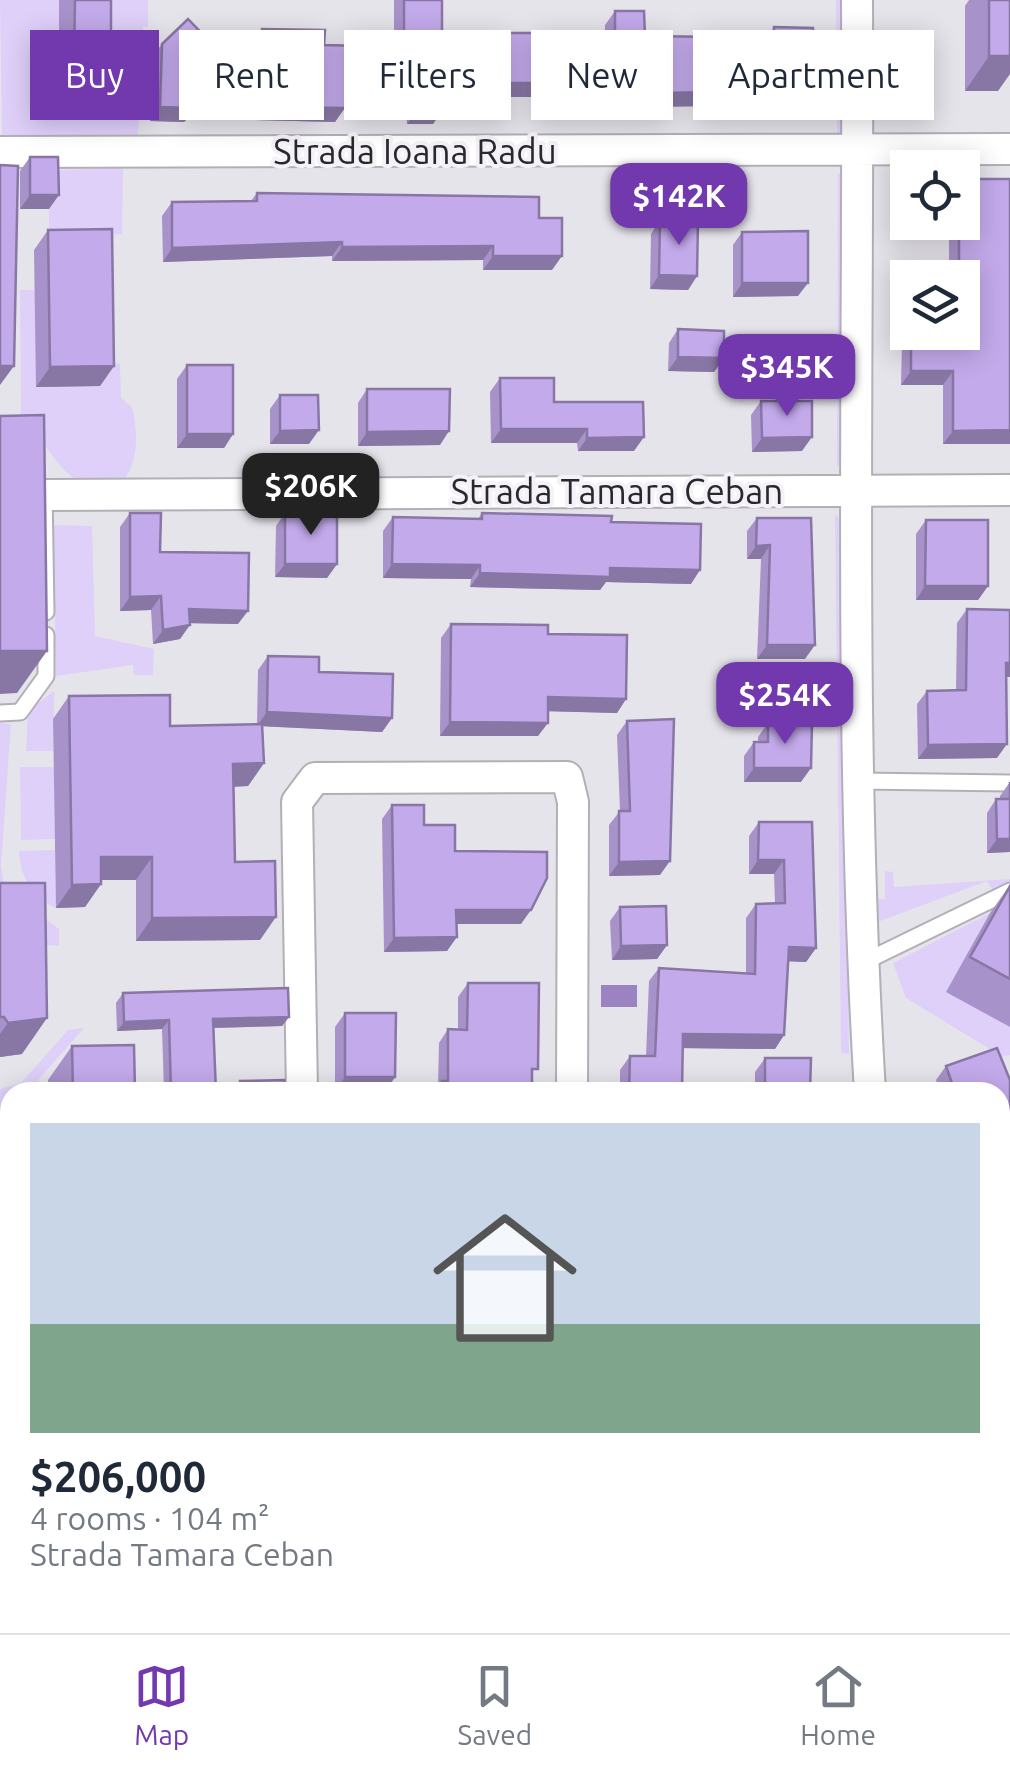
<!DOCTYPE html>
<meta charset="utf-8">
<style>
body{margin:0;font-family:Ubuntu,sans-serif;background:#f6f6f7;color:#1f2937;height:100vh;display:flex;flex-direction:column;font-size:38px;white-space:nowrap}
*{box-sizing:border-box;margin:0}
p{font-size:32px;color:#747a83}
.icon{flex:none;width:55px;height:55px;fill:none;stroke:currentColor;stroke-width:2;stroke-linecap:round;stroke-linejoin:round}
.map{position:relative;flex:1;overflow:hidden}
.side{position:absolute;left:0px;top:1082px;width:1010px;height:552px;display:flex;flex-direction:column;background:#fff;border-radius:30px 30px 0 0;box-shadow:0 5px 25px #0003}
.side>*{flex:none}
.guide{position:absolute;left:30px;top:30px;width:950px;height:90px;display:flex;gap:20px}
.controls{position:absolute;left:890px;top:150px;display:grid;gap:20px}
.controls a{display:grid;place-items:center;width:90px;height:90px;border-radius:0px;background:#fff;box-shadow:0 5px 25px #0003;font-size:50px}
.price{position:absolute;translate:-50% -85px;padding:0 22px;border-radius:20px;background:#7239af;color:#fff;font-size:32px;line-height:65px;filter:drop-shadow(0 2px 5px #0008)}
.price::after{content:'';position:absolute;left:50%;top:60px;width:30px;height:22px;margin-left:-15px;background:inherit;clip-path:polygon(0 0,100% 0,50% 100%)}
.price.active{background:#222;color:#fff}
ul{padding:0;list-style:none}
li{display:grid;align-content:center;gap:20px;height:530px;padding:0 30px}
li span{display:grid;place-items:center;height:310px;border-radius:0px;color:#555}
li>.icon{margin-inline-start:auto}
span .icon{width:180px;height:180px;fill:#fffc;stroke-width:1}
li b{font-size:42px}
.tag{padding:0 35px;border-radius:0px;background:#fff;box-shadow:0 5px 25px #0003;font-size:35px;line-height:90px}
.tag.active{background:#7239af;color:#fff}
.dock{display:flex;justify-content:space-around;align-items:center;height:140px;border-top:2px solid #e0e1e3;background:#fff;font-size:28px;color:#747a83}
.dock a{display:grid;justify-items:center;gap:5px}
.dock .active{color:#7239af}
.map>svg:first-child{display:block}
.green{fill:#dfd0f9}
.water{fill:#9b82c1}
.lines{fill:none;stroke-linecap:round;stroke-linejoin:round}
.service-casing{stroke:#b2afb6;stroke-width:19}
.minor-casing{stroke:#b2afb6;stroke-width:34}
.service{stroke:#fff;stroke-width:15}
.minor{stroke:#fff;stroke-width:30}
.wall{fill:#a892ca}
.shaded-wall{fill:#8877a4}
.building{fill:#c3aaeb;stroke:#8877a4;stroke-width:2.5}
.labels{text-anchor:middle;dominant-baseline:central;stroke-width:8;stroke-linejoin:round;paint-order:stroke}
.street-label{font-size:35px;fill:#29292b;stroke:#f4f1f8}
</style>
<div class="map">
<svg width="1010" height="1633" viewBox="0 0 1010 1633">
<rect width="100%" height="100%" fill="#e6e4eb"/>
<path class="green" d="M0,0h148v27h-5l-5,111 -136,-3z
M836,0h7l1,136h-7z
M123,167l-1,67 -73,3v-66z
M838,173l5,1v292h-6z
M20,290h14l66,75 20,-2 1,35 11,9c6,25 7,54 -9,74 -12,1 -31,5 -41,1 -27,-10 -38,-48 -61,-64z
M835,514l9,11 5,529 -8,-1z
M53,525l39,1 3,110 59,13 -1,26h-19l-1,-10 -77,11z
M54,691l-1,60h-27l2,-40z
M0,723l11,1 -10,142 3,21 55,42v17l-19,-1 -2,87 -16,22 -22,-135z
M20,767h34l1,72 -34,1z
M55,850l1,58c-24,-10 -36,-32 -37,-57z
M885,871l8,1 1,15 116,-8v5l-16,8 -7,-11 -112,42v-24h10z
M990,913l-43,78 63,36v28l-16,4 -6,-11 -82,-50 -13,-35z
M84,1028l-45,51v13h-29v29l-10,1v-33l21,-6 47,-53z"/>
<path class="water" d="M601,985h36v22h-36z"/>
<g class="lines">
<defs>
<path id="service" d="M44,490l2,122
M0,713l20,-1 26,-36v-41
M859,781l151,2
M862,963l148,-72"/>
<path id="minor" d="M857,0c2,364 -9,729 13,1092
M0,152l1010,-3
M45,495l965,-5
M302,1092l-5,-290 18,-24 252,-1 6,25 -1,290
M1000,1302l10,-7
M0,1464h10
M505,1633l11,-8
M874,1633l1,-8"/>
</defs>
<use href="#service" class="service-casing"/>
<use href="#minor" class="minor-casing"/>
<use href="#service" class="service"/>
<use href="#minor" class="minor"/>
</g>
<path class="wall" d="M59,0h52l-16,84h-36z
M394,0h48v48h44l9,-15 46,50 -10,14h-53l-9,13 -27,1 -9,13h-26l-1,-17 -61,-2 -10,17 -84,-2 1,-15 -44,-6 -24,23 -34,-1 2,-64 10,-13 56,18 34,14v-33l10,-14 62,16 70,2z
M969,0h41l-12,91h-33v-85z
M615,11l104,81 -10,14 -126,2 -1,-52 10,-14 13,-1v-16z
M774,27l39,52 -10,14 -40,-1 1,-51z
M30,157l19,52h-29v-38z
M1010,179v265h-67v-59h-42l1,-42 7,-11h53v-54h-13v-56h13z
M257,193l282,25 13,52h-69v-10l-151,1v-5l-169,6 -1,-46 10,-14 79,-1z
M660,220l37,56 -9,14 -38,-1 1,-55z
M48,230l66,136 -14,20 -64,1 -2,-137z
M742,232l56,64 -65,1v-52z
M678,329l46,29 -10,14 -46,-1 1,-28z
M187,365l46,69 -9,14h-47v-69z
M500,378l134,73h-56l-1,-8h-86l-1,-51z
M367,389l73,56 -82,1v-43z
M280,395l29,49h-39v-35z
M761,401l41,50 -50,1 -1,-37z
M130,513l30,39 78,72 -48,-1 -10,16 -27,5 -2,-34 -31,1v-84z
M285,513l52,51 -10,14 -52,-1 1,-51z
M482,513l129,9 80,62 -85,-2 -6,8 -130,-3 1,-8 -88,-1v-47l10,-14 85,2z
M757,518h54l-6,141h-48l4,-100h-14v-28z
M926,520l62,66 -10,14h-62v-66z
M967,609l43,1v67h-4l-9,81 -79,1 -1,-55 10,-13 29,-1 1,-67z
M451,624l97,10 78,65 -9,14 -69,-2 -10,25h-98l1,-98z
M268,656l51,16 73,46 -10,14 -119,-6 1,37 -16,23 -14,1 1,75 25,78 -124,1v-61h-35v4l-16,23 -29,1 -3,-189 16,-23 101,30 87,-2 1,-54z
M627,721l33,154 -51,1v-51l11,-14 -3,-76z
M768,723l33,59h-57v-26l10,-14h4v-5z
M1010,782v70l-23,1v-40l9,-14h4v-3z
M392,805l32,20 97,99h-65l-9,27 -63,1 -2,-133z
M759,822h53l4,126 -10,14 -18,-1 -4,74 -9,14 -92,-1 -1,44h-62v-22l10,-14h16l3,-75 10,-13 87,5v-55l10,-14 19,-1 -1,-29h-25v-38z
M0,883l22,171 -22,3z
M1010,885v142l-64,-35 44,-79z
M620,907l47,38 -10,14 -45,1 -2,-39z
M468,983l64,94v15h-98l4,-6 1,-43 9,-14 10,1v-33z
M123,993l166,24 -7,9 -68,2 2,64h-52l-2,-63 -45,2 -1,-28z
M345,1013l41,78h-51v-64z
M72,1046l63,46h-87v-12z
M997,1048l13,32v44l-10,4v-36h-60l-4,-12 10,-14z
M765,1058l45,34h-55v-20z
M240,1081l45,11h-53z
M1005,1154h5v86l-10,5v-85z
M1010,1329v37l-10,-15v-11z
M924,1625h67l-6,8h-61z"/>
<path class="shaded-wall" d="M989,56h21v18l-12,17h-33z
M74,62h37l-16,22h-36z
M773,78l40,1 -10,14 -40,-1z
M478,83h63l-10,14h-53l-9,13 -27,1 -9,13h-26l9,-13 27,-14z
M217,85l44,6 -9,14 -44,-6 -24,23 -34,-1 10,-14z
M346,90l70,3 -10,14 -70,-3z
M719,92l-10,14 -126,2 10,-14z
M261,107l84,1 -10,14 -84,-2z
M30,195h29l-10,14h-29z
M342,242l-10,14 -169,6 9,-14z
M493,246l-10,14 -151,1 10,-14z
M493,256h69l-10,14h-69z
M659,275l38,1 -9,14 -38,-1z
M742,283h66l-10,13 -65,1z
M678,357l46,1 -10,14 -46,-1z
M0,366h14l-14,19z
M114,366l-14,20 -64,1 14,-20z
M911,371h42l-10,14h-42z
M501,429h86l-10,14h-86z
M319,430l-10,14h-39l10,-13z
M1010,430v14h-67l10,-13z
M449,431l-9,14 -82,1 9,-14z
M187,434h46l-9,14h-47z
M644,437l-10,14h-56l9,-13z
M812,437l-10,14 -50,1 10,-14z
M770,545l-9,14h-14l9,-13z
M285,564h52l-10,14 -52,-1z
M392,564l88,1 -9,14 -88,-1z
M610,568l90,2 -9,14 -85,-2 -6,8 -130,-3 10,-14z
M925,586h63l-10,14h-62z
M161,596l-10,14 -31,1 10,-14z
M189,609l59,2 -10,13 -59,-1z
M190,625l-10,14 -27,5 10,-14z
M767,645h48l-10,14h-48z
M0,651h47l-30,42 -17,1z
M1006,663h4v14l-14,-1z
M548,697l78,2 -9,14 -79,-2z
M267,712l125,6 -10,14 -125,-6z
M450,722l98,1 -10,13h-98z
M1007,744l-10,14 -79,1 10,-14z
M264,763l-16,23 -31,1 16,-23z
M754,768h57l-10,14h-57z
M997,839h13v13l-23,1z
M101,857h51l-16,23h-52z
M758,860h26l-10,14h-25z
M670,861l-10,14 -51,1 10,-14z
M101,884l-16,23 -29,1 16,-23z
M456,910h75l-10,14h-75z
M276,917l-16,23 -124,1 16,-23z
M457,937l-10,14 -63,1 10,-14z
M667,945l-10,14 -45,1 9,-14z
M789,947l27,1 -10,14 -27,-1z
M289,1017l-7,9 -75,2 6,-9z
M47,1018l-25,36 -22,3v-23l8,-11z
M169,1020l-7,9 -45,2 7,-9z
M683,1034l101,1 -9,14 -102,-1z
M345,1077h50l-9,14h-51z
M1010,1114v10l-10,4v-9z
M1010,1231v9l-10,5v-9z
M0,1364h10v43h-10z
M1010,1442v7l-10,8v-7z
M414,1625h12l-12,8h-13z
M670,1625h11l-13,8h-8z
M936,1625h55l-6,8h-52z"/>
<path class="building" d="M75,0h36v62h-37z
M404,0h38v48h53v-15h46v50h-63v13l-35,1v13l-27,1v-18l-70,-3 -1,18 -84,-1v-16l-44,-6 -23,23 -34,-1 2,-63 26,-25 26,27 4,16 43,18 1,-51 63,1 -1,15 80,2z
M989,0h21v56h-21z
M615,11h29l1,25 75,1 -1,55 -126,2 -1,-52 23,-1z
M774,27l39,1v51l-40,-1z
M30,157h28l1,38h-29z
M0,165l18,1 -4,200h-14z
M962,179h48v251l-57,1v-60h-42v-39h51v-54h-3v-56h3z
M257,193l282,4v21h23v38h-69v-10l-151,1v-5l-170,6v-46l85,-1z
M660,220l38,1 -1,55 -38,-1z
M112,229l2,137 -64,1 -2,-137z
M808,231v52h-66v-51z
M678,329l46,2v27l-46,-1z
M187,365h46v69h-46z
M500,378h54v24h89l1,35 -57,1v-9h-86z
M367,389h83l-1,42 -82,1z
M280,395h38l1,35 -39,1z
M761,401h51v36l-50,1z
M44,415l3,236h-47v-235z
M130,513h31l-1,39 89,1 -1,58 -59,-2 1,16 -27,5 -2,-34 -31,1z
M285,513h52v51h-52z
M482,513l130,3 -1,6 90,2 -1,46 -90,-2v9l-130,-4v-8l-88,-1 1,-47 89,2z
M757,518h54l4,127h-48l3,-100 -14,1z
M926,520h62v66h-63z
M967,609l43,1v53h-4l1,81 -79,1 -1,-54 39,-1z
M451,624l97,1v9l79,1 -1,64 -78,-2v26l-98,-1z
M268,656l51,1v15l74,2 -1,44 -125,-6z
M170,695v31l92,-2 2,39 -31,1 2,98 40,-1 1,56 -124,1v-61h-51v27l-29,1 -3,-189z
M674,719l-4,142 -51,1v-51h11l-3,-90z
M768,723h44l-1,45h-57v-26h14z
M1010,782v57h-13l-1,-40h14z
M392,805h32v20h31v26l92,1v26l-16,32h-75l1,27 -63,1z
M759,822h53l4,126 -27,-1 -5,88 -101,-1 -1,58h-53l1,-36h25l4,-88 96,6 1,-70 29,-1 -1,-43h-26z
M0,883h45l2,135 -39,5 -4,-6h-4z
M1010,886v93l-40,-22z
M666,906l1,39 -46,1 -1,-39z
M468,983h71l-1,86h-6v23h-90v-11h6v-52l19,1z
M288,988l1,29 -76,2 3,73h-45l-2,-72 -45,2 -1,-29z
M345,1013h51l-1,64h-50z
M134,1045l1,47h-62l-1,-46z
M997,1048l13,32v34l-10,5v-27h-45l-9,-26z
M765,1058h46l-1,34h-45z
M284,1080l1,12h-45v-11z
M1005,1154h5v77l-10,5v-50z
M0,1203h10v161h-10z
M1010,1399v43l-10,8v-45z
M310,1625h2l5,8h-20z
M332,1625h82l-13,8h-82z
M610,1625h60l-9,6 2,2h-58l-2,-4z
M933,1625h5l6,8h-11z"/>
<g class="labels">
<g class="street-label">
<text x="415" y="151">Strada Ioana Radu</text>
<text x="617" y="491">Strada Tamara Ceban</text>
</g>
</g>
</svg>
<div class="controls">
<a><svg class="icon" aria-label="locate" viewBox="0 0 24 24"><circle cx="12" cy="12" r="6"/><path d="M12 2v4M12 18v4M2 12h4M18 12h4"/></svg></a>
<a><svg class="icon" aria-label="layers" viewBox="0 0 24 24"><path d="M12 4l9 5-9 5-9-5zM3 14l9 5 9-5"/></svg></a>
</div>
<b class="price" style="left:679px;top:248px">$142K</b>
<b class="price" style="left:787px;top:419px">$345K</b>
<b class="price active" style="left:311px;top:538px">$206K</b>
<b class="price" style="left:785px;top:747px">$254K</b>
<div class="guide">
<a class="tag active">Buy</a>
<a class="tag">Rent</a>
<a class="tag">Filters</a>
<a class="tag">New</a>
<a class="tag">Apartment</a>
</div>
<section class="side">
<ul>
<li><span style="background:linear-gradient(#c9d6e8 65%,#7fa58c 0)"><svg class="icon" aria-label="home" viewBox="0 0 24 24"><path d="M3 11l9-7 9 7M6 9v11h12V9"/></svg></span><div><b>$206,000</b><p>4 rooms · 104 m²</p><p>Strada Tamara Ceban</p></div></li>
</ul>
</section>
</div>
<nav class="dock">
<a class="active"><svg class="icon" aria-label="map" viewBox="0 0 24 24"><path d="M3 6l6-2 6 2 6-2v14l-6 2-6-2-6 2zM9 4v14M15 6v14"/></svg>Map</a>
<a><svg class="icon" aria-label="saved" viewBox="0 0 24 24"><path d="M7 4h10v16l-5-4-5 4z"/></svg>Saved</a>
<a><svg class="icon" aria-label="home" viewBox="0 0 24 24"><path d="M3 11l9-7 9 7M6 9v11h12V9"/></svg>Home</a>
</nav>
